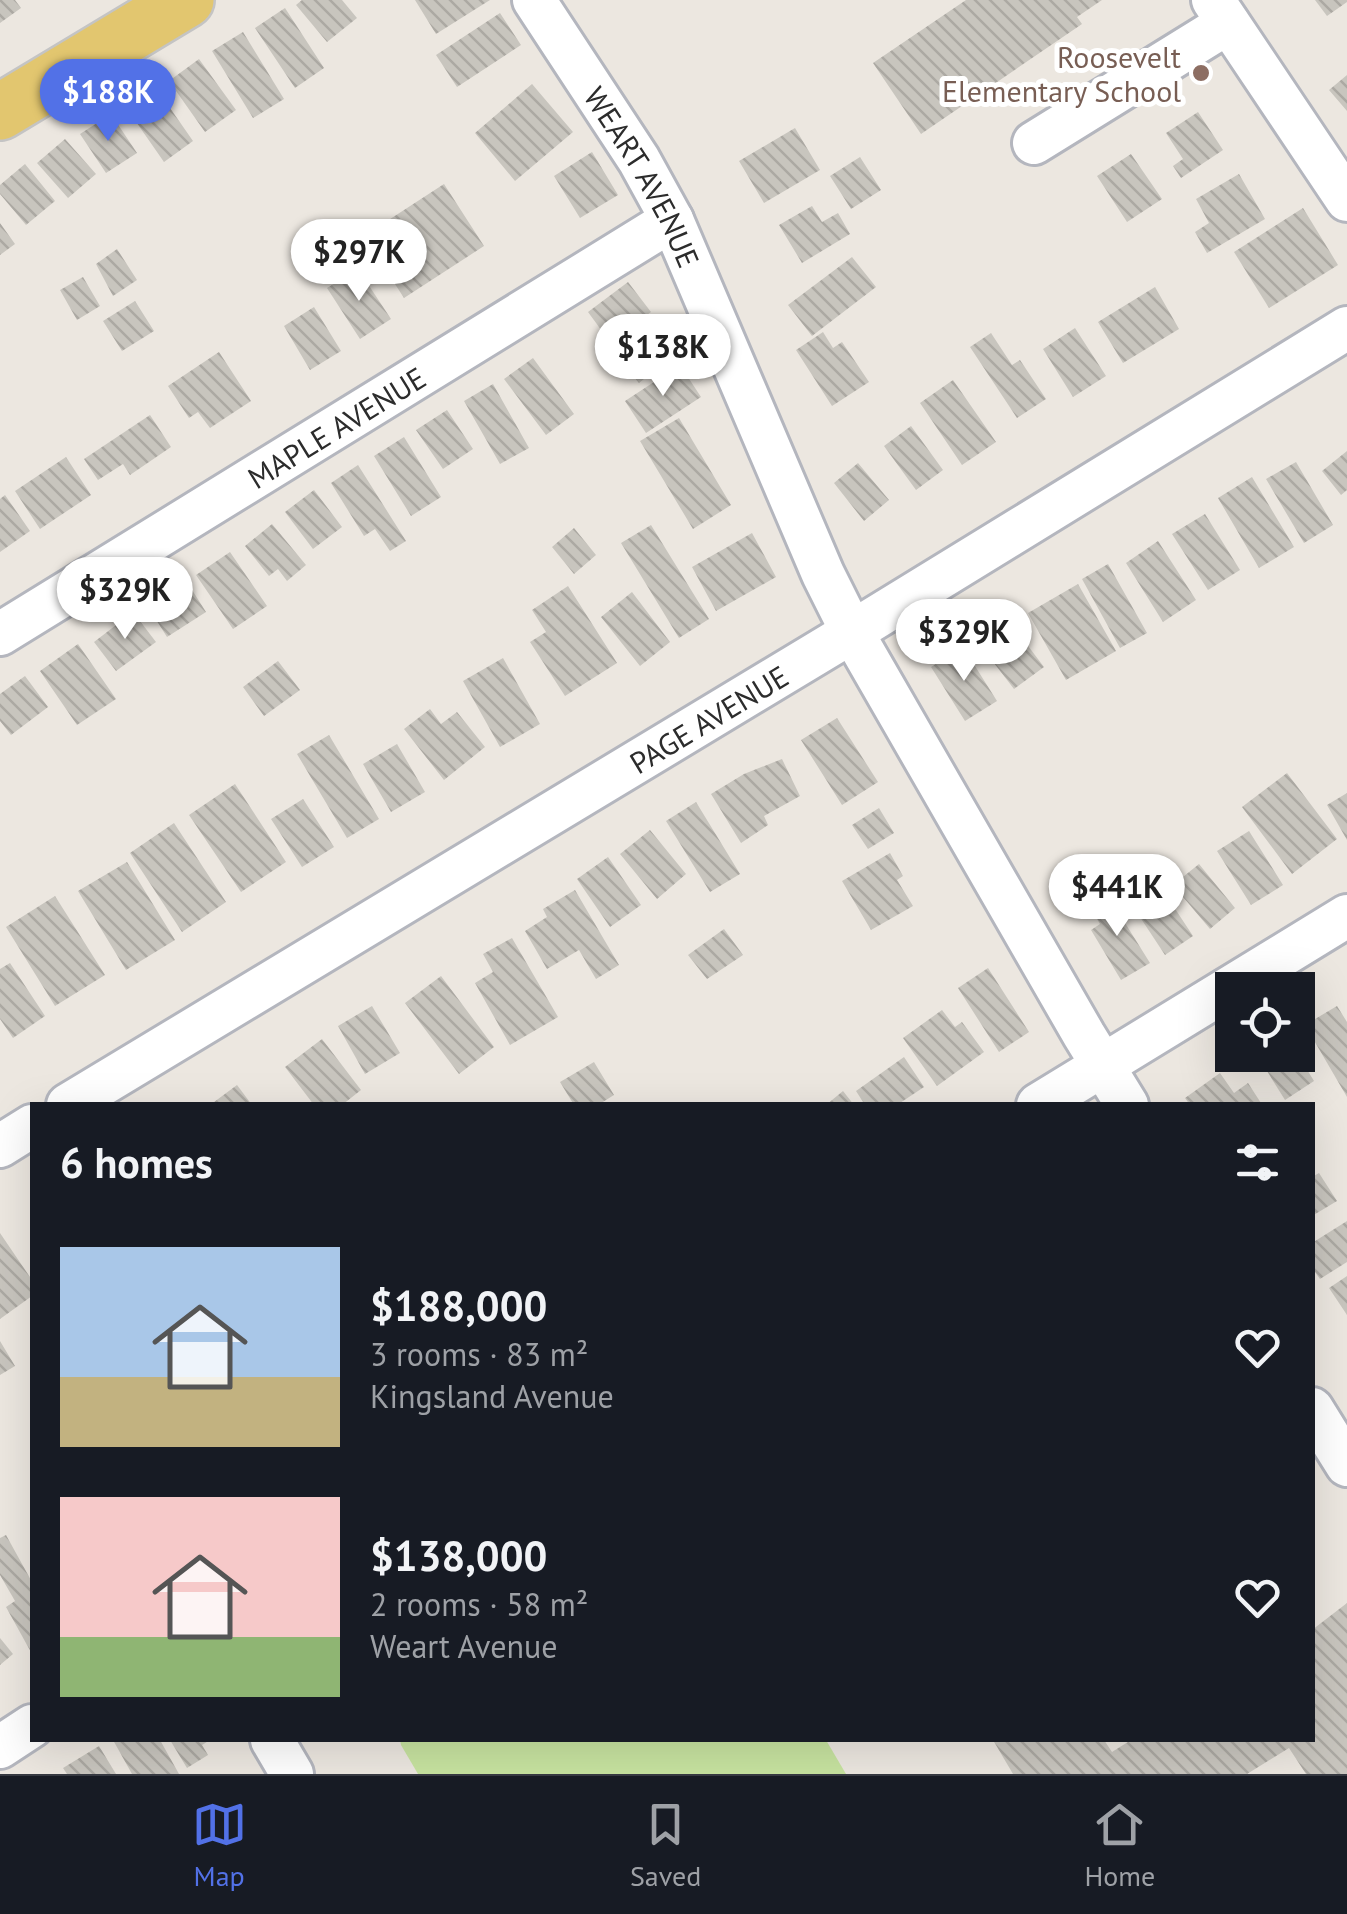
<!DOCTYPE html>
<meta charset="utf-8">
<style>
body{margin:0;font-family:"PT Sans",sans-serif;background:#20242c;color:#f1f3f6;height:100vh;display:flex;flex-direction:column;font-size:38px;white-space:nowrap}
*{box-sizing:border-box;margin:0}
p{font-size:32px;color:#9ea1a6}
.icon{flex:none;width:55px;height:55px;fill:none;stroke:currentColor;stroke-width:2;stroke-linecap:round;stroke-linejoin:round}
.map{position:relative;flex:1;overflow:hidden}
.panel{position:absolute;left:30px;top:1102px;width:1285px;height:640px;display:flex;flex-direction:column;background:#171b24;border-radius:0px;box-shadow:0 10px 40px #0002}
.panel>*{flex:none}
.fabs{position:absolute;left:1215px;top:972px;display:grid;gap:20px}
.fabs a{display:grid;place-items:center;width:100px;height:100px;border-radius:0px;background:#171b24;box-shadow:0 10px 40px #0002;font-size:50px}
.price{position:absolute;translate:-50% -85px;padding:0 22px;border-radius:35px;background:#fff;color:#222;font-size:32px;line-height:65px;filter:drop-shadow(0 2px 5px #0008)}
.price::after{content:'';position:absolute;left:50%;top:60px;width:30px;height:22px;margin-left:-15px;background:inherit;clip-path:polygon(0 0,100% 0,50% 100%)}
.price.current{background:#5271e7;color:#fff}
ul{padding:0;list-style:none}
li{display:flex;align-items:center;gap:30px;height:250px;padding:0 30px}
li span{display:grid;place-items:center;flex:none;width:280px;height:200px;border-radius:0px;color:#555}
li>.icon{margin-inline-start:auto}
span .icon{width:120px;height:120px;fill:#fffc;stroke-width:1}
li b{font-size:42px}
h2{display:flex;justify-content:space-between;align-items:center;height:120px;padding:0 30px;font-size:42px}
.dock{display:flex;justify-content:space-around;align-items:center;height:140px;border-top:2px solid #363941;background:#171b24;font-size:28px;color:#9ea1a6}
.dock a{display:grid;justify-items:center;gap:5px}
.dock .current{color:#5271e7}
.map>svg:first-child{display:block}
.pitch{fill:#c7e3a0}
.building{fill:url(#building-back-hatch)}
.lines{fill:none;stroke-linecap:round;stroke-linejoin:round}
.minor-casing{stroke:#b4b6be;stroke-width:48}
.major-casing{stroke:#c4c4c4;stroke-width:60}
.minor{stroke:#fff;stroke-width:42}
.major{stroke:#e2c66f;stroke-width:55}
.education-dot{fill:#8d6e63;stroke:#fff;stroke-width:4}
.labels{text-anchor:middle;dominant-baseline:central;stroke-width:10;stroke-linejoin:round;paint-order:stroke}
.education-label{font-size:30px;fill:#785e54;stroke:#fff;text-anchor:end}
.street-label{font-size:30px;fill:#2c2c2c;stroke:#fff}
</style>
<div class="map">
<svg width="1347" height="1774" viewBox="0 0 1347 1774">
<defs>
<pattern id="building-back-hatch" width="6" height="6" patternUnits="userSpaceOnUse" patternTransform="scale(2.5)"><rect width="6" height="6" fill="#c8c5be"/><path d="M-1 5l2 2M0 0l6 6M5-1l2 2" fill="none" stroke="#aca9a3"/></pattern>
</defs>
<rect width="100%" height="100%" fill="#ece7e0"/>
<path class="pitch" d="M400,1740h426l20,34h-428l-17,-29z"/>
<path class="building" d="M0,0h15l6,8 -21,15z
M302,0h40l15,18 -30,24 -31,-37z
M415,0h75l-54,34z
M966,0h136l-25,17 5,7 -161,110 -48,-71z
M1315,0h32v2l-20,14z
M285,8l39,60 -29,20 -40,-60z
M500,13l21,32 -64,42 -21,-32z
M243,32l41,67 -31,19 -41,-67z
M199,59l37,51 -31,22 -36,-51z
M1347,75v36l-18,-21z
M532,84l41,48 -58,49 -40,-48z
M154,85l39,56 -29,21 -39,-56z
M1198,112l25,38 -42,28 -8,-12 10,-7 -17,-26z
M111,114l26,39 -31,20 -26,-39z
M795,128l25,42 -56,33 -25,-42z
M65,139l31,35 -28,24 -31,-35z
M592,152l26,43 -38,23 -26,-42z
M1131,154l31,45 -35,23 -30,-46z
M860,157l21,33 -30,19 -21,-33z
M25,164l30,37 -29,24 -26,-31v-9z
M1239,174l26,45 -58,34 -12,-21 14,-9 -13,-24z
M444,184l40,62 -80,52 -40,-62z
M812,206l10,16 16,-9 12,21 -48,29 -23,-38z
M1303,208l35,57 -69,43 -35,-56z
M0,223l15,21 -15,11z
M117,249l20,31 -24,16 -17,-32z
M852,257l24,30 -64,49 -24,-31z
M358,269l33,50 -31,20 -33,-51z
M83,277l17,29 -23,14 -17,-30z
M628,282l23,30 -41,30 -22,-30z
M1155,287l24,42 -56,34 -25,-41z
M135,301l19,30 -32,20 -19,-30z
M314,307l27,44 -31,19 -26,-44z
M653,325l23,28 -37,30 -14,-17 -8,6 -9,-11z
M1075,328l31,48 -33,21 -30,-48z
M823,332l10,16 9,-6 27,40 -37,24 -36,-56z
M991,333l21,32 8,-5 26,39 -29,19 -47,-71z
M219,352l32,49 -41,27 -12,-16 -9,6 -21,-32z
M533,358l41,56 -28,21 -42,-56z
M680,365l21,32 -55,36 -21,-32z
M953,380l43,62 -34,23 -42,-62z
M493,384l36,64 -29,16 -36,-63z
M447,410l26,39 -30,20 -27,-39z
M150,415l21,32 -41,28 -7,-11 -25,16 -14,-21z
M679,418l52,87 -38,24 -53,-88z
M911,426l32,44 -27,20 -32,-44z
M404,437l37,60 -30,19 -37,-60z
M1347,451v39l-6,5 -19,-24z
M66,457l25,38 -51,34 -25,-38z
M1296,462l37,63 -29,18 -38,-64z
M858,463l31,37 -25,21 -30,-38z
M358,465l48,76 -16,10 -15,-22 -11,7 -33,-53z
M1252,477l42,70 -35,21 -41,-70z
M314,490l28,37 -29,22 -28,-37z
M5,495l25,36 -30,21v-53z
M1205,514l35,56 -32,20 -36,-56z
M272,524l34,41 -19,16 -9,-12 -9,7 -24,-30z
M651,525l58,94 -30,19 -58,-95z
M574,528l22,27 -22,19 -22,-27z
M752,533l24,44 -60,34 -24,-44z
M1158,541l38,59 -33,22 -37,-59z
M230,552l37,54 -34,23 -37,-54z
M1108,564l39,69 -27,15 -38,-69z
M187,582l19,30 -39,25 -19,-30z
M1078,584l38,67 -50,29 -38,-67z
M568,586l49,77 -52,33 -35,-54 16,-10 -14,-22z
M632,592l38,50 -30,24 -39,-49z
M133,612l23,30 -40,29 -22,-29z
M1007,618l37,49 -30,22 -37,-48z
M78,644l38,55 -39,26 -37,-54z
M963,647l34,54 -32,20 -34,-54z
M503,658l37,66 -40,23 -37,-66z
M278,661l22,29 -36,26 -21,-29z
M25,676l23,31 -37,28 -11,-14v-27z
M430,709l11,15 16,-12 28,35 -41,33 -40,-51z
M837,718l41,64 -36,23 -41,-65z
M329,735l50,84 -32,19 -50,-84z
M397,744l28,48 -34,20 -28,-48z
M782,759l18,37 -36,20 4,9 -27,18 -30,-49 33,-20z
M1287,773l50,66 -45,35 -50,-67z
M235,784l51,78 -45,30 -52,-77z
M1347,793v47l-20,-35z
M303,799l31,48 -32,20 -31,-48z
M696,802l44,72 -30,18 -44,-71z
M879,808l15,25 -26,16 -16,-24z
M174,823l52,79 -44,30 -52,-79z
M650,830l36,44 -29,25 -37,-45z
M1249,831l34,54 -32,20 -34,-54z
M890,853l13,23 -6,4 16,26 -42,24 -29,-49z
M608,857l33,48 -31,22 -33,-48z
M127,862l48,78 -49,30 -48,-79z
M1199,864l36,44 -25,21 -37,-44z
M1160,886l33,50 -28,19 -33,-50z
M575,890l44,75 -23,14 -17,-29 -32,19 -22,-38 22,-14 -4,-8z
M1107,894l43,69 -29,17 -30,-50 9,-6 -11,-19z
M55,896l50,79 -50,31 -49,-79z
M724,929l19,26 -36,24 -19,-24z
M512,938l46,79 -48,28 -35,-62 18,-11 -10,-18z
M10,963l35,53 -32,22 -13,-19v-50z
M988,968l41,64 -30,20 -41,-64z
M441,976l53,71 -35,27 -54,-71z
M372,1006l28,47 -35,21 -27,-48z
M1337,1006l10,16v75l-42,-72z
M942,1010l13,17 7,-5 22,30 -47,34 -34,-48z
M322,1039l39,51 -19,15h-28l-29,-38z
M1257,1055h41l16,26 -29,19z
M904,1057l20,30 -27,18h-32l-9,-14z
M594,1062l20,33 -16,10h-24l-14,-23z
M1220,1073l14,20 14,-10 13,20 -2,2h-69l-5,-7z
M237,1085l15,20h-42z
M843,1091l11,14h-28z
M1319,1173l18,28 -25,15v-39z
M1347,1221v41l-27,17 -8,-11v-25z
M0,1233l32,47v16l-32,23z
M1347,1276v39l-18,-27z
M0,1341l15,25 -15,9z
M6,1535l26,47v72l-26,-47 9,-6 -15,-26v-37z
M1347,1603v171h-41l-17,-26 -42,26h-234l-20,-34h111l8,12 19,-12h181v-110z
M0,1638l13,16 -13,11z
M113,1740h47l19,34h-47z
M170,1740h40l-8,5 6,10 -21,13z
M99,1746l17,28h-49l-4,-6z"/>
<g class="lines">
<defs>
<g id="minor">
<path id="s1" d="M534,0l105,160 33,60 151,354 29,58 232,403 43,70"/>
<path d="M1213,0l134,200"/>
<path d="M1034,143l194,-120"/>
<path id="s2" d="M0,634l672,-414"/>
<path id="s3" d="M68,1105l784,-473 495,-304"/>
<path d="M1038,1105l309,-189"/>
<path d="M0,1146l32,-20"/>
<path d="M1312,1409l35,56"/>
<path d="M272,1740l20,34"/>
<path d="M0,1747l32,-21"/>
</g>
<path id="major" d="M0,112l186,-112"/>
</defs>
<use href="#minor" class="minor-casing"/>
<use href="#major" class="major-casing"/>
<use href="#minor" class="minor"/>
<use href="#major" class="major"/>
</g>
<circle class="education-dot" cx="1201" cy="73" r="10"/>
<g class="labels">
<g class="education-label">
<text x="1181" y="56">Roosevelt<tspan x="1181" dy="34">Elementary School</tspan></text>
</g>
<g class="street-label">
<text stroke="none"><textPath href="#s1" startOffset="208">WEART AVENUE</textPath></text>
<text stroke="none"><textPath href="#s2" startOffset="395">MAPLE AVENUE</textPath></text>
<text stroke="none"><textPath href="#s3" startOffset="748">PAGE AVENUE</textPath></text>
</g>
</g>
</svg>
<div class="fabs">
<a><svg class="icon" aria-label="locate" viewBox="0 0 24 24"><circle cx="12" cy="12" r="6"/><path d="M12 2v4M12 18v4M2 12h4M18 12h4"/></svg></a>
</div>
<b class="price current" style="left:108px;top:144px">$188K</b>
<b class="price" style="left:359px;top:304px">$297K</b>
<b class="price" style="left:663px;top:399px">$138K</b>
<b class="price" style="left:125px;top:642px">$329K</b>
<b class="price" style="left:964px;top:684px">$329K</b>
<b class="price" style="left:1117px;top:939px">$441K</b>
<section class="panel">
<h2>6 homes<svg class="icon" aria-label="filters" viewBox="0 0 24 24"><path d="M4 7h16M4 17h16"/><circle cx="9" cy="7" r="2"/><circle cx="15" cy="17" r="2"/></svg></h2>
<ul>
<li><span style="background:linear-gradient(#a9c7e8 65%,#c2b280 0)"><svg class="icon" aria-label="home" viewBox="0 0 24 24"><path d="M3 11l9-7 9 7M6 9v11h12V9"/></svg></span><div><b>$188,000</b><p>3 rooms · 83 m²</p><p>Kingsland Avenue</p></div><svg class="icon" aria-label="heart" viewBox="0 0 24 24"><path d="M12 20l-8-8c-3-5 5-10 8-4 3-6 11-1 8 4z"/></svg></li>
<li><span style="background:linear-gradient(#f6c9c9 70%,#8fb573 0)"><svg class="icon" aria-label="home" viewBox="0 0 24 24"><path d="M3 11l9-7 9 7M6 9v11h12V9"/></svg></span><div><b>$138,000</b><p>2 rooms · 58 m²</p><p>Weart Avenue</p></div><svg class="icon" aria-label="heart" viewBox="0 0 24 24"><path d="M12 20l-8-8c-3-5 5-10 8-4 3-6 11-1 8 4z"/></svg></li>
</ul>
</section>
</div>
<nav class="dock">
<a class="current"><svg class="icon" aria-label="map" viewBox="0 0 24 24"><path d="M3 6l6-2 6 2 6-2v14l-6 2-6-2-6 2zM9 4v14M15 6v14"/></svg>Map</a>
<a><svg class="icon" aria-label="saved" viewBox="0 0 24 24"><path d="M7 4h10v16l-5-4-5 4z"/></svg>Saved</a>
<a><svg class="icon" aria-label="home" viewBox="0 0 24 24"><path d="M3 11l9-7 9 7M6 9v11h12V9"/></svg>Home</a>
</nav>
